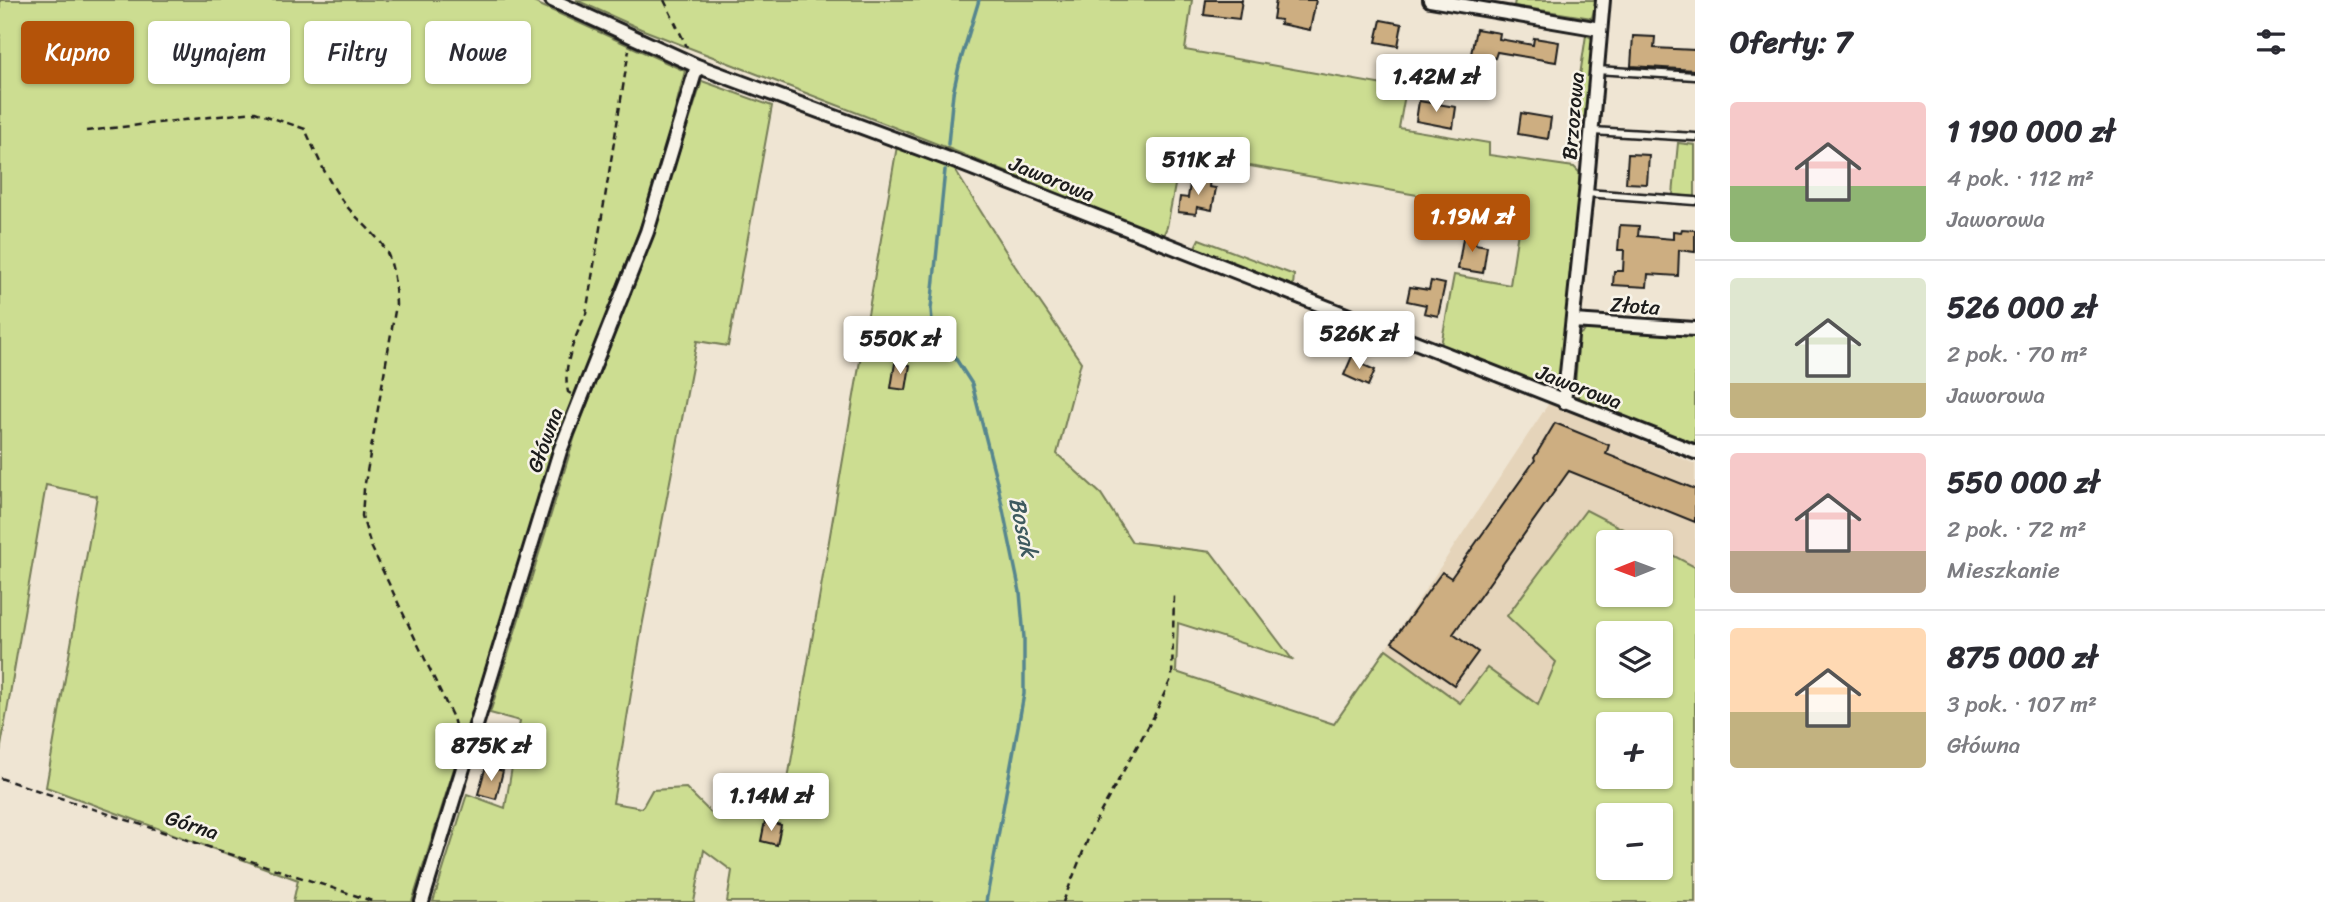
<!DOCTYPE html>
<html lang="pl">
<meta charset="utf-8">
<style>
body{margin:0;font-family:Sriracha,sans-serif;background:#f2f2f3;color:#2b2b33;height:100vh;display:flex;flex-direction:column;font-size:26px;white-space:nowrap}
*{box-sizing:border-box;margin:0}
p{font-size:23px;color:#7c7c81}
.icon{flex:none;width:38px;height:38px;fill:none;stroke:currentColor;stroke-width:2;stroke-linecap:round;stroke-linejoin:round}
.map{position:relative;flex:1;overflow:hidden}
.sheet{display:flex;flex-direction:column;background:#fff;width:630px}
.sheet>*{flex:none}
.hud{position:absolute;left:21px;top:21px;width:665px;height:63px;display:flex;gap:14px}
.needle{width:46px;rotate:269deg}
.fabs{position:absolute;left:1596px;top:530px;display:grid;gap:14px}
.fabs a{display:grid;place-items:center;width:77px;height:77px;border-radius:7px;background:#fff;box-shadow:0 2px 5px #0004;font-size:35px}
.price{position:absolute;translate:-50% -60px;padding:0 16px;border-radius:7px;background:#fff;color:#222;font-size:23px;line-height:46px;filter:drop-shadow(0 2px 4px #0008)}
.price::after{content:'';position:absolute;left:50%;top:42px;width:21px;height:16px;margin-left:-10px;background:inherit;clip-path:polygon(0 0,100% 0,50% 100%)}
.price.on{background:#b45309;color:#fff}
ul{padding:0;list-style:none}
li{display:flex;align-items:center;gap:21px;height:175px;padding:0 35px}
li+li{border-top:2px solid #e1e1e2}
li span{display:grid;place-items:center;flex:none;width:196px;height:140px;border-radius:7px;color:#555}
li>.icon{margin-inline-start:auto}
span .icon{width:84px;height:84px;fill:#fffc;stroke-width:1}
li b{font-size:30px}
h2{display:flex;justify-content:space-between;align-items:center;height:84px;padding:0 35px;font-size:30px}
.pill{padding:0 24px;border-radius:7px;background:#fff;box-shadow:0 2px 5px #0004;font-size:24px;line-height:63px}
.pill.on{background:#b45309;color:#fff}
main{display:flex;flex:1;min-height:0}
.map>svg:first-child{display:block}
.built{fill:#e5d4ba}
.green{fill:#ccdd91;stroke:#747c56;stroke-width:2;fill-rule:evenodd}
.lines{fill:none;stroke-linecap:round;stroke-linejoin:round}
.stream{stroke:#57868f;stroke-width:3.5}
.building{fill:#cdae81;stroke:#1c1c1c;stroke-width:2}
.service-casing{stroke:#1c1c1c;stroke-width:11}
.minor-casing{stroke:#1c1c1c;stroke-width:18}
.path{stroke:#1c1c1c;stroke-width:2.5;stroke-dasharray:7 5;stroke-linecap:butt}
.service{stroke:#f7f3e8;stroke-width:6}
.minor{stroke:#f7f3e8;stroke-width:12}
.labels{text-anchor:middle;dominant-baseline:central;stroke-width:5;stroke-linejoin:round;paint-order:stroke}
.street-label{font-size:21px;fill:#1c1c1c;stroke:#f7f3e8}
.water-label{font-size:23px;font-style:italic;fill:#3e5a5f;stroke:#f7f3e8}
</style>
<main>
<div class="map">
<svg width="1695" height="902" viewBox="0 0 1695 902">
<rect width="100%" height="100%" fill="#efe5d3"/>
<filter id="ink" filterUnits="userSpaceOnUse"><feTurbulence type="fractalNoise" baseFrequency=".0143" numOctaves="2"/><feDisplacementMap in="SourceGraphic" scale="14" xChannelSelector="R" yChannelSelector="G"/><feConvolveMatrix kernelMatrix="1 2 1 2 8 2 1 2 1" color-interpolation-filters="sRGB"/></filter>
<g filter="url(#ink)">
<path class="built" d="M1549,403l146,61v103l-34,-18v-7h-13l-62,-32 -79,106 49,46 -18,43 -78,-2 -74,-54z"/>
<path class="green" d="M0,0h529l156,71 -31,120 -99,257 -143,454h-119l5,-22 -252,-93 51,-291 -51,-11 -46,267z
M576,0h616l-7,50 221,39 -7,39 90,15v12l85,12 6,6 -18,203 -4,6 -8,5 -12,-2 -97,-40 13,-70 56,10 10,-67 -57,-15 -282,-49 -14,73 -4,9 -218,-89 -304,-118z
M1515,0h81l-4,18 -78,-12z
M1586,35l8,4 -7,78 -13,-1z
M702,81l70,25 -44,240 -31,-5 -55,286 -29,176 29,5 10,-18 34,-2 25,25 28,-7 44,2 114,-662 56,21 62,99 66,96 -24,92 44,40 31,48 79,10 81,107 -114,-36 -2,49 158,52 52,-75 74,54 27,-35 51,37 18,-43 -49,-46 79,-106 62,32h-40v53h53v-46l34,18v335h-968l5,-31 -28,-21 -10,52h-261l34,-108 38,14 15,-87 -30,-8 85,-277 73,-188zM1608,634h53v52h-53zM1608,724h53v53h-53zM1608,816h53v52h-53z
M1678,143l17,2v52l-22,-2z
M1199,239l95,36 -1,11 -99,-37z
M1588,328l107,6v109l-104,-36 -12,-9 -4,-12 4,-51z"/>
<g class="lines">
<path class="stream" d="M948,144l5,-51 6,-27 20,-66
M945,170l-14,139 1,13 40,62 26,102 22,106 4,46v56l-38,208"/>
</g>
<path class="building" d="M1206,0h36l-3,19 -35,-4z
M1276,0h40l-6,30 -30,-6 1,-4 -8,-1z
M1381,20l21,4 -4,22 -22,-4z
M1476,29l24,4 -1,6 34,6 1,-7 25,4 -3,20 -59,-10 -2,6 -24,-4z
M1633,36l22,1 -1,11 41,2v20l-64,-4z
M1419,101l37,6 -3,21 -37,-7z
M1521,113l30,5 -3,21 -30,-5z
M1628,154l21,1 -2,29 -21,-1z
M1191,177l19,2 -1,8 7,1 -4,22 -15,-3 -1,7 -18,-2 2,-15 8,1z
M1620,225l19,1 -1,10 35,3v-8l8,1 1,-3 13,1v22l-16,-2 -1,26 -30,-2 -1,13 -34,-2 1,-14h9l1,-21h-6z
M1464,232l13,2 -2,10 12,2 -4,27 -25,-4z
M1431,281l14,3 -7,32 -14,-3 2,-8 -19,-4 3,-14 19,3z
M1353,354l11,5 -3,5 14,6 -7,16 -24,-11z
M895,363l15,2 -4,25 -15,-2z
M1555,423l54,22 -3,9 89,35v33l-126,-51 -116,163 25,18 -24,33 -62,-43 50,-70 9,6 84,-118 -1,-2z
M486,766l17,5 -7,28 -18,-5z
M765,821l16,4 -4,20 -16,-4z"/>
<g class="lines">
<defs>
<path id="service" d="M1596,70l99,6
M1592,131l103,6
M1586,193l109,8"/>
<path id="minor" d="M552,0l145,66 265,98 733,288
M1430,0l170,29
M1573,321l122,8
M1564,402l22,-209 17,-193
M422,902l138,-451 87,-219 50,-166"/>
</defs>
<use href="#service" class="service-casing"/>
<use href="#minor" class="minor-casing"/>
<path class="path" d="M664,0l23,47
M86,131l169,-19 50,17c10,22 19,44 32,64 12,19 26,29 40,45 17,18 18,43 19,67l-32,184 -2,27 9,30 82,172 5,19
M571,394l-3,-2c-6,-26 7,-55 18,-78l43,-264
M0,778l375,124
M1063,902l31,-78 60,-108 18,-39 2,-82"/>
<use href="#service" class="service"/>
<use href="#minor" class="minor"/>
</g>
</g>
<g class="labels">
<g class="street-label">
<text transform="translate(1573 116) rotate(-85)">Brzozowa</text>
<text transform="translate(1052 179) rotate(22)">Jaworowa</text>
<text transform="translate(1635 306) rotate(4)">Złota</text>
<text transform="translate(1579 387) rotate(21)">Jaworowa</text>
<text transform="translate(545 440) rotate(-70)">Główna</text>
<text transform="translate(192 825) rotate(18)">Górna</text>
</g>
<g class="water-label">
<text transform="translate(1023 527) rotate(77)">Bosak</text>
</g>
</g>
</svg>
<div class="fabs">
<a><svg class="needle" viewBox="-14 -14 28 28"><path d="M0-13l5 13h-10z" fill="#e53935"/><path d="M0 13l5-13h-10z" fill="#7c7c81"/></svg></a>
<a><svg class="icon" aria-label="layers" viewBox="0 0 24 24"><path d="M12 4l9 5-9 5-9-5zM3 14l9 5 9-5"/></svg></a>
<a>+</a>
<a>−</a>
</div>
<b class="price" style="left:1436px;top:114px">1.42M zł</b>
<b class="price" style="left:1198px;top:197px">511K zł</b>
<b class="price on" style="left:1472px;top:254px">1.19M zł</b>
<b class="price" style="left:1359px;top:371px">526K zł</b>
<b class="price" style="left:900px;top:376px">550K zł</b>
<b class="price" style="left:491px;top:783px">875K zł</b>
<b class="price" style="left:771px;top:833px">1.14M zł</b>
<div class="hud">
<a class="pill on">Kupno</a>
<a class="pill">Wynajem</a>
<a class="pill">Filtry</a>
<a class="pill">Nowe</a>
</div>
</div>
<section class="sheet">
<h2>Oferty: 7<svg class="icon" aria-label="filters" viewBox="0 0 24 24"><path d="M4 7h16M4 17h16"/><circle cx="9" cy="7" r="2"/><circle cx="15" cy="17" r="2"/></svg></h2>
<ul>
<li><span style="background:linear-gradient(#f6c9c9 60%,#8fb573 0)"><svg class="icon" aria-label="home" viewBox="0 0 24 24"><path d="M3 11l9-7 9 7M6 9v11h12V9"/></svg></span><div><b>1 190 000 zł</b><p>4 pok. · 112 m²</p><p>Jaworowa</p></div></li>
<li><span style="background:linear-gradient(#dfe7d0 75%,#c2b280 0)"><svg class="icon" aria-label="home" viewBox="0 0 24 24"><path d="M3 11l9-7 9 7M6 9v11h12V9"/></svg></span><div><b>526 000 zł</b><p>2 pok. · 70 m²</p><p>Jaworowa</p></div></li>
<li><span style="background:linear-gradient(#f6c9c9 70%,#b9a48a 0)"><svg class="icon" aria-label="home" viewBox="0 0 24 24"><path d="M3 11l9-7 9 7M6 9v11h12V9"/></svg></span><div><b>550 000 zł</b><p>2 pok. · 72 m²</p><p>Mieszkanie</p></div></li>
<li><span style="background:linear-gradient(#ffd9b3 60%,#c2b280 0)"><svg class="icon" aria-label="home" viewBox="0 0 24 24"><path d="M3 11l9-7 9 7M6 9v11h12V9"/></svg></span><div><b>875 000 zł</b><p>3 pok. · 107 m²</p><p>Główna</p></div></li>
</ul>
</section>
</main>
